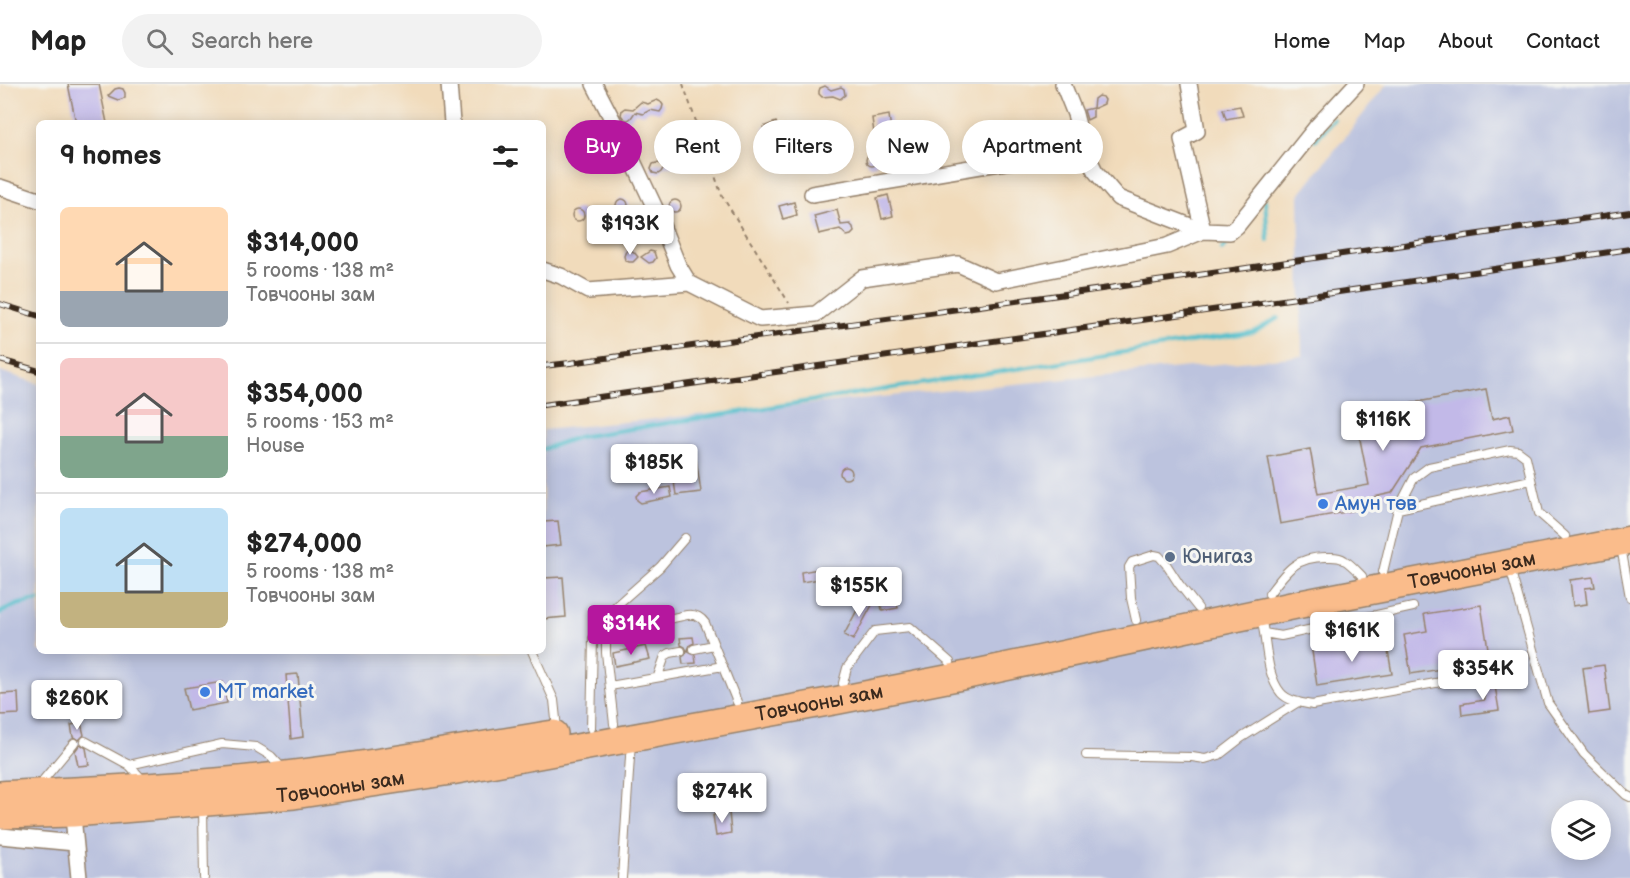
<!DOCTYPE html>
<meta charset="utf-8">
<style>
body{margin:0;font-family:"Balsamiq Sans",sans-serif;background:#f2f2f2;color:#222;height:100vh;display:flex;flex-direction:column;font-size:22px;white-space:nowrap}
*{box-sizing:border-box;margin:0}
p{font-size:20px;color:#767676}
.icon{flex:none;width:33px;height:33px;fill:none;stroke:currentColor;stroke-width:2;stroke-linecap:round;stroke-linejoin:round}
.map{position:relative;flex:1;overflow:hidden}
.sheet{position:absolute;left:36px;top:36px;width:510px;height:534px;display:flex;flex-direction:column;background:#fff;border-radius:9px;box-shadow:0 3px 15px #0003}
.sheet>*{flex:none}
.top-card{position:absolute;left:564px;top:36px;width:570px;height:54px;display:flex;gap:12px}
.buttons{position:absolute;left:1551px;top:716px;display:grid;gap:12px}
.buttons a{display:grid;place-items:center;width:60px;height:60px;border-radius:50%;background:#fff;box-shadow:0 3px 15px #0003;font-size:30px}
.price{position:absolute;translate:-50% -51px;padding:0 14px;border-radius:6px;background:#fff;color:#222;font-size:20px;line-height:39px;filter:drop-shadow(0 2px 3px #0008)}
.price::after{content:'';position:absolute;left:50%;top:36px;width:18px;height:14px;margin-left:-9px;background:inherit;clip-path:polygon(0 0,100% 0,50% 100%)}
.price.selected{background:#b5179e;color:#fff}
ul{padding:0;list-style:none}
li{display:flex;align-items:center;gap:18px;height:150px;padding:0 24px}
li+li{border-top:2px solid #e0e0e0}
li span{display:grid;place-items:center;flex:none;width:168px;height:120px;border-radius:9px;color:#555}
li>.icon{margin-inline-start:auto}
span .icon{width:72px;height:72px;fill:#fffc;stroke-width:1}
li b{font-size:26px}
h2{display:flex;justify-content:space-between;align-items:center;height:72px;padding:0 24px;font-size:26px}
.pill{padding:0 21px;border-radius:27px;background:#fff;box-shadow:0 3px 15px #0003;font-size:21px;line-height:54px}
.pill.selected{background:#b5179e;color:#fff}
header{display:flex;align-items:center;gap:36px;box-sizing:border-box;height:84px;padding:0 30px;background:#fff;border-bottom:2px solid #e0e0e0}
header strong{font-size:28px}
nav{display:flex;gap:33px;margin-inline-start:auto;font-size:21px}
.search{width:420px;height:54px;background:#f2f2f2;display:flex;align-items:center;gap:15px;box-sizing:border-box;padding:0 21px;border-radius:33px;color:#767676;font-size:22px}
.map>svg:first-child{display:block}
.industrial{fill:#bcc3de;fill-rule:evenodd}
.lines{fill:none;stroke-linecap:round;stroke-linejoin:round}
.stream{stroke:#52bfcc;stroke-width:4}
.building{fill:#c2b9e8}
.lane-casing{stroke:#96826c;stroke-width:10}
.street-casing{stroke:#96826c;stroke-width:18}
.highway-casing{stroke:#96826c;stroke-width:30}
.path{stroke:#96826c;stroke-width:2;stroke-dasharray:4.5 4.5;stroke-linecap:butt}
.lane{stroke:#fff;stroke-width:8}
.street{stroke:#fff;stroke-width:15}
.highway{stroke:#fabc8b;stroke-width:27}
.rail-casing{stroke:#3b2a1e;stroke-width:6}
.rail{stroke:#f6f6f2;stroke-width:4;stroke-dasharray:11;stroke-linecap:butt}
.shop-dot{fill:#3f7fe0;stroke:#f6f6f2;stroke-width:2}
.service-dot{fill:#5c6f8a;stroke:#f6f6f2;stroke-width:2}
.labels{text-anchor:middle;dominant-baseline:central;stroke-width:6;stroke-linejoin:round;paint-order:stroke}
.shop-label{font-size:20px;fill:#366cbe;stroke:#f6f6f2;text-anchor:start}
.service-label{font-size:20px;fill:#4e5e75;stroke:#f6f6f2;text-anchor:start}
.street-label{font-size:20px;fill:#3b2a1e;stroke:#f6f6f2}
</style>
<header>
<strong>Map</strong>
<div class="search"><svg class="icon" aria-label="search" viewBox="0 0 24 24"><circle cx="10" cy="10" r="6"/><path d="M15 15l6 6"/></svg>Search here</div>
<nav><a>Home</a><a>Map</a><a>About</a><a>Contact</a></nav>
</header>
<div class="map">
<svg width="1630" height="794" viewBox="0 0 1630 794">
<rect width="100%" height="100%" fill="#f6f6f2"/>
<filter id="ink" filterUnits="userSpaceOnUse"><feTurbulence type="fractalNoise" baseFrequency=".0167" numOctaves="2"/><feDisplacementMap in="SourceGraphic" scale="12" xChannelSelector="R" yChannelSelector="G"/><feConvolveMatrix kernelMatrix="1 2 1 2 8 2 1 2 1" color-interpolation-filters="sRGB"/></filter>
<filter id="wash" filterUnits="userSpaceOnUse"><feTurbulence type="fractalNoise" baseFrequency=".008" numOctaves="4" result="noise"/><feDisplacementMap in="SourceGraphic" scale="24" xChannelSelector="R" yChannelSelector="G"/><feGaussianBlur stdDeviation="1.35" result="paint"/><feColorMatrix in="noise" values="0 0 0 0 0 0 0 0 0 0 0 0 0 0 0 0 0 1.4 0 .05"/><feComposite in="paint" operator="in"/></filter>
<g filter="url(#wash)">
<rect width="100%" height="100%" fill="#f1dbbb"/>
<path class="industrial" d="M1387,0h243v794h-1630v-507l39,13v267h504v-221l759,-74 -3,-161zM1562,726h38v39h-38z"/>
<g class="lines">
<path class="stream" d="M1315,56l19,-21
M1265,116l3,40
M1222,165l11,-13
M543,365l35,-12 676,-105 24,-14
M0,529c12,-8 25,-11 39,-13"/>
</g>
<g id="blocks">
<path class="building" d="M68,0h31l8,39h-31z
M825,2l6,4 10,-3 3,2 1,6 -5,4 -7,-3 -11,1 -3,-3v-3l1,-3z
M119,4l4,1 2,4v4l-3,2 -4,1 -10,-4 7,-7z
M1098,12l5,1 2,3 -1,4 -11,5v8l-6,3 -3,-10 9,-2 1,-9z
M657,16l4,2 2,3 -1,4 -2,3 -10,-2 -7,4 -8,-2 -4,6 -3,2 -4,-1 -3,-4 1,-5 3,-2 8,1 8,-7 7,2z
M1240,22l3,10 -17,3 -3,-10z
M889,31l2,15 -17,3 -2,-15z
M776,38l9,24 -13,5 -9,-24z
M866 76a6 6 0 1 1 12 0a6 6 0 1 1-12 0Z
M672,70l4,2 2,3 -2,6 -3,2h-9l-3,5 -3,2 -5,-1 -2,-4 2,-5 3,-1 8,1 4,-9z
M888,111l5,21 -11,3 -5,-21z
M616 121a6 6 0 1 1 12 0a6 6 0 1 1-12 0Z
M669 122a6 6 0 1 1 12 0a6 6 0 1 1-12 0Z
M794,118l3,13 -14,4 -4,-13z
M572 131a6 6 0 1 1 12 0a6 6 0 1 1-12 0Z
M837,126l4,15 9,-1 3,3 1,5 -3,3 -4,1 -7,-7 -21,5 -5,-18z
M630,166l4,2 4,5 -5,5h-4l-4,-2 -1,-4 2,-5z
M650,167l4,1 2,6 -3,4 -4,1 -8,-6z
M1486,305l6,30 18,-4 3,15 -92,18 -29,45 -37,8 2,9 -77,14 -12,-67 42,-8 8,45 51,-9 -14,-71z
M696,374l5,34 -25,3 -5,-34z
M840 389a6 6 0 1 1 12 0a6 6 0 1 1-12 0Z
M670,403l2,10 -31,6 -4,-3 -1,-4 4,-4z
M558,437l3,24 -18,2v-25z
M824,484l2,10 -24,4 -1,-10z
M563,493l3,40 -23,2v-41z
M1593,493l2,10 -10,1 2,16 -14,2 -3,-26z
M895,509l3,15 -16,3 -2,-15z
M876,514l-23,42 -9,-5 13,-25 -1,-7z
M1481,521l9,56 -79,13 -7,-39 23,-4 -3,-17z
M693,553l1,6 -4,2 -2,5 2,3 5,2 1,8 -13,1 -1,-7 3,-2 2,-4 -2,-4 -4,-2 -1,-7z
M1386,555l6,35 -75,12 -5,-35z
M646,562l4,13 -35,7 -2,-13z
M1604,581l6,46 -21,3 -6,-46z
M298,590l5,63 -12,2 -5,-64z
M1494,596l5,30 -37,5 -1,-11 24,-4 -3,-18z
M223,598l4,21 -38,7 -5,-22z
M18,609l1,21 -19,1v-21z
M70,618l2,9 -14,3 -2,-10z
M81,639l3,12 -5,5 -6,-3 -2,-12z
M80,660l6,4 3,17 -11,1 -3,-15z
M729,728l2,21 -15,3 -3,-21z"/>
</g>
</g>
<g filter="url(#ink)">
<use href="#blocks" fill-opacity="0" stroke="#96826c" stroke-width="1.5"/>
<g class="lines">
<defs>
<path id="lane" d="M1398,425l133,-29
M1621,463l9,50
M1510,484l38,135 36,51 42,41 4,2
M1383,488l15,-63 16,-31 15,-11 81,-17 8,1 8,6 13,56 26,23
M1269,510c17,-23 26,-37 57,-37 6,0 13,-1 18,3 7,4 13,11 18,16
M1261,532l3,17 17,3 132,-29
M1136,536l-5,-22 -2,-31 3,-5 22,-7 5,1 7,8 13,20 19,24
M1264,549c3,19 4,44 17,60 7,8 21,10 31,12l146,-26
M694,565l20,-4
M532,567l22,49 3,29
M658,592l7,-20 5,-3 11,-2
M843,599l4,-15 28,-37 35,-4 40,35
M610,602l113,-20
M614,640l-8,-71v-9l3,-10 8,-4 70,-15c8,-1 13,1 18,8l32,79
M591,644l2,-89 9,-19 15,-15 43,-38 25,-29
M85,657l44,24 14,15
M1086,671l106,2 13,2 14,-4 22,-17 57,-36
M129,681l93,-21 34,3 15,9 11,12
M43,704l1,-9 30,-36
M203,723l1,71
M622,794l9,-136"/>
<path id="street" d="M449,0l3,39
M594,0l29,56 32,68 23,57 11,18 71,36 56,-5 46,-36 96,-14 38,17 171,-35 36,-15
M1063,0l12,30 9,35 11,22 23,27 85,33 27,1 7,-6 81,-101 38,-41
M1189,0l8,47 -15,8 21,92
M0,103l39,13
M812,110l272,-45
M543,186l18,6 27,15 101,-8
M72,722l7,72
M1,752l74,7"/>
<g id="highway">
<path d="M0,711c83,-5 166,-7 249,-16 102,-10 204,-29 305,-45"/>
<path id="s1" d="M0,731l73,-2 221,-18 157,-24 388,-71 128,-25 329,-70 334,-65"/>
</g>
</defs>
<use href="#lane" class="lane-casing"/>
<use href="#street" class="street-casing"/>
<use href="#highway" class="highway-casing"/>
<path class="path" d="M683,0l39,112 67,107"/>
<use href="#lane" class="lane"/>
<use href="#street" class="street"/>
<use href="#highway" class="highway"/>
<defs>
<path id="rail" d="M0,220l39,12
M0,276l39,11
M543,282l27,-3 546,-76 514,-75
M543,321l789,-112 298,-44"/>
</defs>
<use href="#rail" class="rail-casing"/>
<use href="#rail" class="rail"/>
</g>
</g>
<g class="shop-dot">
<circle cx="1323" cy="420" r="6"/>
<circle cx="205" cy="608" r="6"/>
</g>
<circle class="service-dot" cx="1170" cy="473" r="6"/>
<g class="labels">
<g class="shop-label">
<text x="1335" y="420">Амун төв</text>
<text x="217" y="608">MT market</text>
</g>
<g class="service-label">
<text x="1182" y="473">Юнигаз</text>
</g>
<g class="street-label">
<text stroke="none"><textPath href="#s1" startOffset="1494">Товчооны зам</textPath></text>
<text stroke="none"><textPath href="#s1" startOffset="828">Товчооны зам</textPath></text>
<text stroke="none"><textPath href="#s1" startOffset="342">Товчооны зам</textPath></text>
</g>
</g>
</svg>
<div class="buttons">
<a><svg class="icon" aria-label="layers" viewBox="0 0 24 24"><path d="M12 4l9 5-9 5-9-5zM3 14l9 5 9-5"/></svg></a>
</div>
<b class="price" style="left:630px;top:172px">$193K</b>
<b class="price" style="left:1383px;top:368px">$116K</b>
<b class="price" style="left:654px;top:411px">$185K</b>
<b class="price" style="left:859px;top:534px">$155K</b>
<b class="price selected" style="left:631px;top:572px">$314K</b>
<b class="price" style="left:1352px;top:579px">$161K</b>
<b class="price" style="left:1483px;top:617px">$354K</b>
<b class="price" style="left:77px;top:647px">$260K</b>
<b class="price" style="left:722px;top:740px">$274K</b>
<div class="top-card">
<a class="pill selected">Buy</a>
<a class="pill">Rent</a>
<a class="pill">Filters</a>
<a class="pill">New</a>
<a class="pill">Apartment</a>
</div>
<section class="sheet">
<h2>9 homes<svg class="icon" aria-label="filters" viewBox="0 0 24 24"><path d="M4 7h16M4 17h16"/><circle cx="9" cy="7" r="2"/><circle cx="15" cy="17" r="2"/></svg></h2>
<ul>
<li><span style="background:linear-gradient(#ffd9b3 70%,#9aa5b1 0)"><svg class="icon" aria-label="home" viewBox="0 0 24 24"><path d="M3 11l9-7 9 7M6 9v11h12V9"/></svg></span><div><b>$314,000</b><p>5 rooms · 138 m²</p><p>Товчооны зам</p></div></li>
<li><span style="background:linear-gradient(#f6c9c9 65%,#7fa58c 0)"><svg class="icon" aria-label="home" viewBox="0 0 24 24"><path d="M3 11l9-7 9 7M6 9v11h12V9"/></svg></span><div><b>$354,000</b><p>5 rooms · 153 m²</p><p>House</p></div></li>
<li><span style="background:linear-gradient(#bfe0f5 70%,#c2b280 0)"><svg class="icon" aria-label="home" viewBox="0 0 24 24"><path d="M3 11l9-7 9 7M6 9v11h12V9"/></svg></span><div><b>$274,000</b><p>5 rooms · 138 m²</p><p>Товчооны зам</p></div></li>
</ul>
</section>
</div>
